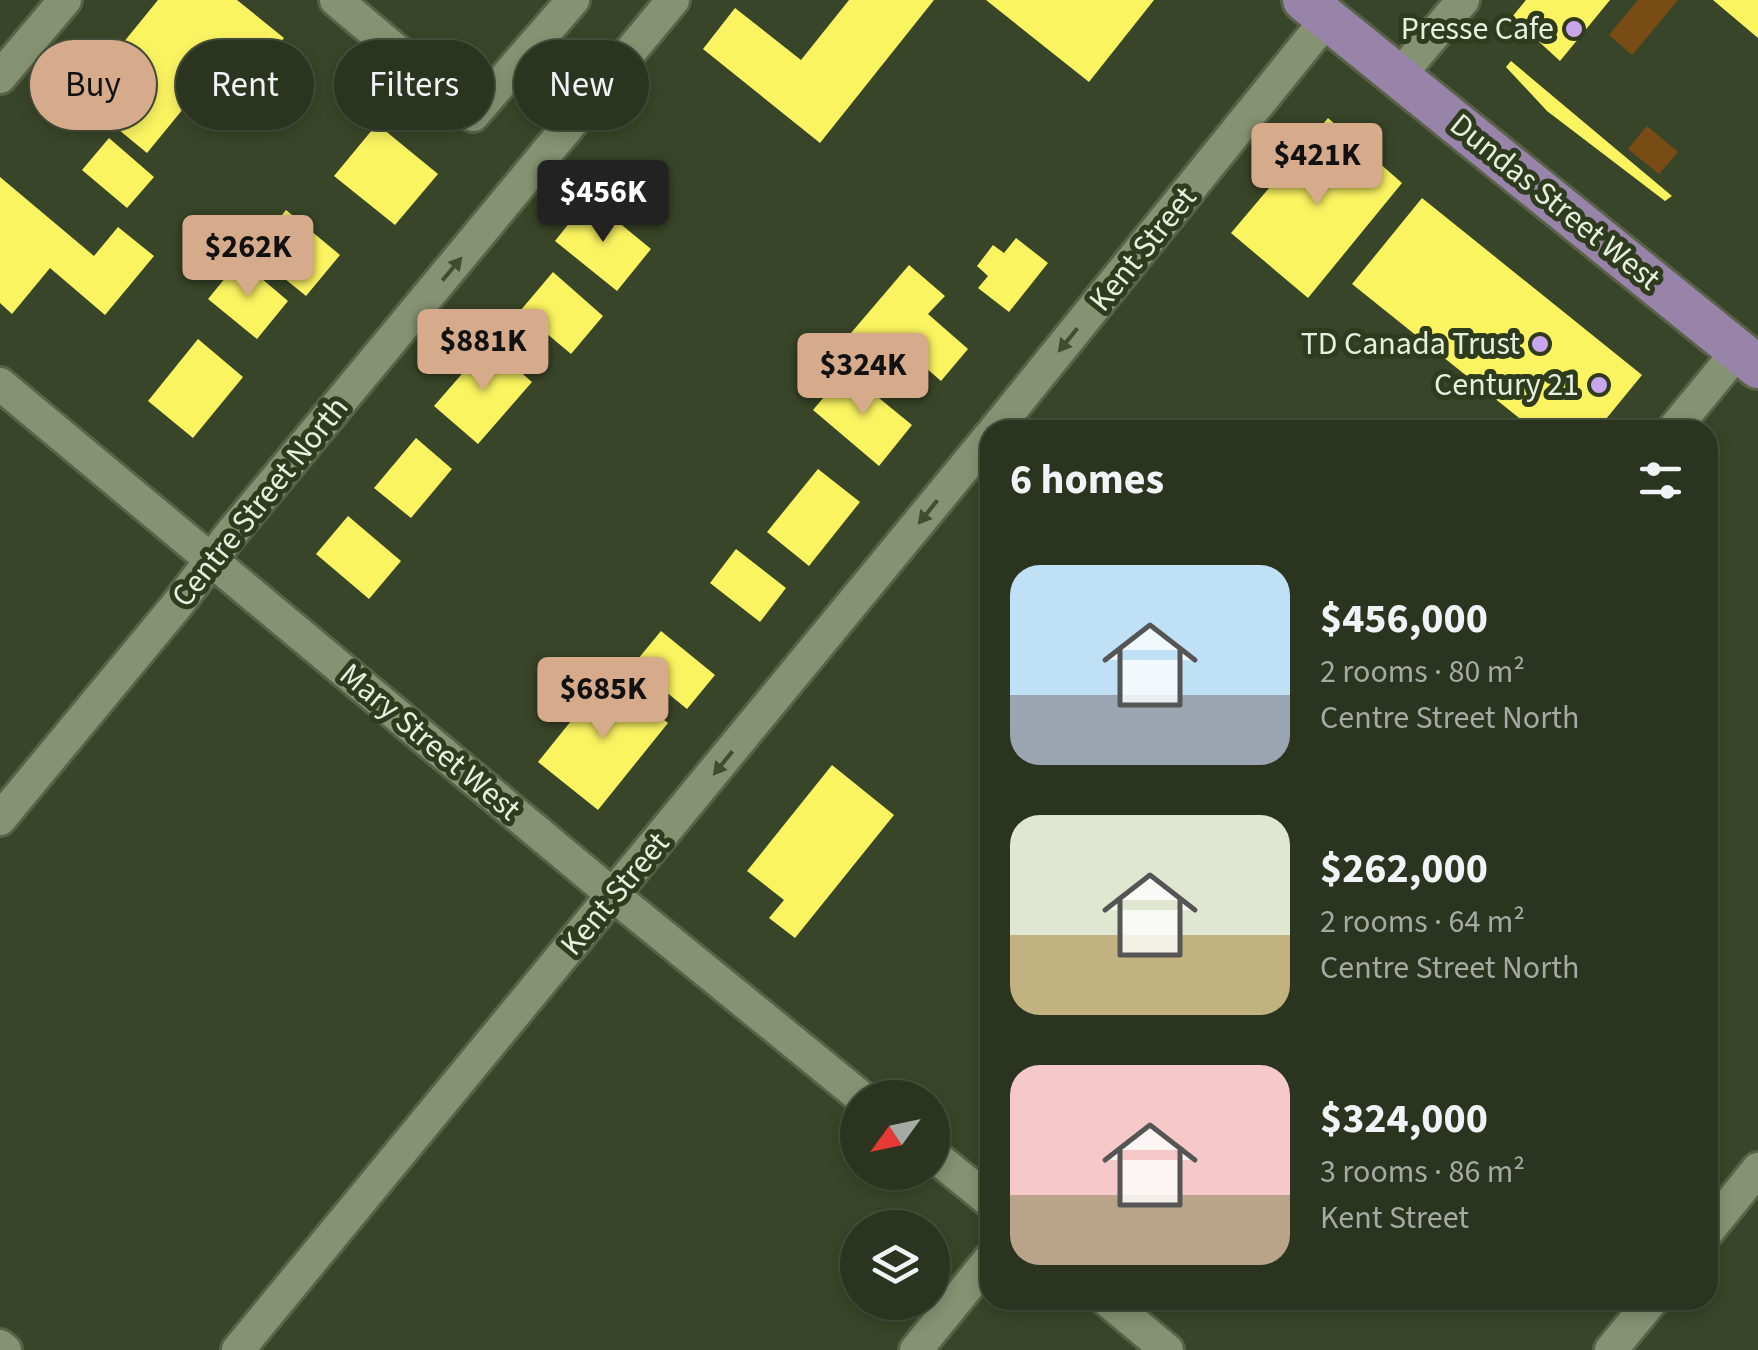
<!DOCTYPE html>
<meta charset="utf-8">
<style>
body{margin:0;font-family:"Source Sans 3",sans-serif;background:#373f2b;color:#f1f3f6;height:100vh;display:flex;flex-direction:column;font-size:38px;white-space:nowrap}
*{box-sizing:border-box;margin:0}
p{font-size:32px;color:#a6aaa4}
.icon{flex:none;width:55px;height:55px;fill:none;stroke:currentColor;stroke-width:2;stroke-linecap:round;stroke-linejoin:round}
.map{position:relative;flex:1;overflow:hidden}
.panel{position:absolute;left:980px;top:420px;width:738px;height:890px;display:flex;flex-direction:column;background:#2b341e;border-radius:30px;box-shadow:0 5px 15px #0003,0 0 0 2px #474f3c}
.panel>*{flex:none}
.hud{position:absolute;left:30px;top:40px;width:800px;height:90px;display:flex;gap:20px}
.needle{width:65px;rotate:237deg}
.tools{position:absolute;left:840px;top:1080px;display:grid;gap:20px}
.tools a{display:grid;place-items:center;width:110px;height:110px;border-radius:50%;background:#2b341e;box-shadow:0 5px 15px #0003,0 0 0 2px #474f3c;font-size:50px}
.price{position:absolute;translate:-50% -85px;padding:0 22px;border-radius:10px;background:#d6ab8b;color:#111;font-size:32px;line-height:65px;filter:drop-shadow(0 2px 5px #0008)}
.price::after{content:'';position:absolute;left:50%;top:60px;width:30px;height:22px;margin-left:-15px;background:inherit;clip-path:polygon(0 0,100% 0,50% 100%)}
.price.active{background:#222;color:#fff}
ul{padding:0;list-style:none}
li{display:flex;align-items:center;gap:30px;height:250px;padding:0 30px}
li span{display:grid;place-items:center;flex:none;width:280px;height:200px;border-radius:30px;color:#555}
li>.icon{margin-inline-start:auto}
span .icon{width:120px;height:120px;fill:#fffc;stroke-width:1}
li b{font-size:42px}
h2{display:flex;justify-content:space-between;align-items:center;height:120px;padding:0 30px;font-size:42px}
.pill{padding:0 35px;border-radius:45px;background:#2b341e;box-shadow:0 5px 15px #0003,0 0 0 2px #474f3c;font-size:35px;line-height:90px}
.pill.active{background:#d6ab8b;color:#111}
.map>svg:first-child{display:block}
.green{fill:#794c16}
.building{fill:#fbf461}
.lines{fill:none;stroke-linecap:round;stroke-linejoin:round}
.minor-casing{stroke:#596248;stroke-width:38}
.major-casing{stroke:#596248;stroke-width:48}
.minor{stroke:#859372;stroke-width:32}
.major{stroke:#9883a9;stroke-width:42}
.oneway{fill:#404d2e}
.poi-dot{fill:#c9a5ee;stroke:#2f3b1d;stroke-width:4}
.labels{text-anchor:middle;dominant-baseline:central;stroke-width:10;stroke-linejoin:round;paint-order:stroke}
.poi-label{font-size:32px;fill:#e8efde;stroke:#2f3b1d;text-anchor:end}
.street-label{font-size:32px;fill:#e8efde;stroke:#2f3b1d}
</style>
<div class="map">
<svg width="1758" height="1350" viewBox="0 0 1758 1350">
<rect width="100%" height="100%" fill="#394528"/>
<path class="green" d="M1638,0h40l-46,55 -23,-20z
M1647,126l31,26 -19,22 -31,-25z"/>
<path class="building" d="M158,0h79l47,38 -21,26 -26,-21 -90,110 -68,-56z
M849,0h85l-114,143 -117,-94 32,-41 66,52z
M986,0h168l-65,82z
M1526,0h84l-50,61 -48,-44z
M1713,0h45v38z
M1511,61l161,135 -7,5 -118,-90 -41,-44z
M1328,118l74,65 -94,115 -77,-65z
M377,124l61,50 -43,51 -61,-49z
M109,138l45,39 -27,31 -45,-38z
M0,177l94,79 24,-29 36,29 -49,59 -55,-47 -38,46 -12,-11z
M589,198l62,51 -34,42 -62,-50z
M1422,198l220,177 -45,55h-63l-182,-146z
M286,210l54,45 -34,41 -54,-44z
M1016,238l32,25 -39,49 -31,-24 10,-12 -11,-10 16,-21 11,8z
M240,260l48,41 -31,38 -49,-40z
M909,265l36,31 -17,18 40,35 -27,32 -39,-34 -21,24 -36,-31z
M553,272l50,44 -32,38 -51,-43z
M198,339l45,38 -50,61 -45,-37z
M488,344l44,38 -54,62 -44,-38z
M846,371l66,54 -33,41 -66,-56z
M416,438l36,31 -41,49 -37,-30z
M818,469l42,33 -51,64 -42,-34z
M348,516l53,45 -32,38 -53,-45z
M736,549l50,39 -26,34 -50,-39z
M661,631l54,44 -28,34 -54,-44z
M608,675l60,48 -70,87 -60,-48z
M832,765l62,50 -99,123 -26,-20 15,-18 -37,-29z"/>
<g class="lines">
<defs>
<path id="minor" d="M336,0l137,115 100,-115
M1399,76l64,-76
M0,77l65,-77
M0,384l613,511 249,203
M995,430l332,-411
M1673,430l65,-79
M0,819l177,-214 53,-70 443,-535
M932,1154l58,47
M1708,1231l50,-62
M1107,1300l60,50
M0,1346l5,4
M238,1350l752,-914
M916,1350l74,-91
M1611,1350l41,-50"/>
<path id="major" d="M1304,0l454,367"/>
</defs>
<use href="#minor" class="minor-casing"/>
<use href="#major" class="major-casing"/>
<use href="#minor" class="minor"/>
<use href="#major" class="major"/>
</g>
<defs><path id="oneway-solid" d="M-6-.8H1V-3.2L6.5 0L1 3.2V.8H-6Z" transform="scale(2.5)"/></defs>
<g class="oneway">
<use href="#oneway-solid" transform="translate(452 269) rotate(-50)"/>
<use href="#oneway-solid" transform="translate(1068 340) rotate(129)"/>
<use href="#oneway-solid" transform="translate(928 512) rotate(129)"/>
<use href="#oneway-solid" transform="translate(723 763) rotate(129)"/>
</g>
<g class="poi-dot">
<circle cx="1574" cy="29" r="10"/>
<circle cx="1540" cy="344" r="10"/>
<circle cx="1599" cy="385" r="10"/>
</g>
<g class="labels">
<g class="poi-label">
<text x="1554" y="29">Presse Cafe</text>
<text x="1520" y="344">TD Canada Trust</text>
<text x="1579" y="385">Century 21</text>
</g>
<g class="street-label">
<text transform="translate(1555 202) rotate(39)">Dundas Street West</text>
<text transform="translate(1143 249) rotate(-51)">Kent Street</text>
<text transform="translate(260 502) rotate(-51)">Centre Street North</text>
<text transform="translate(430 742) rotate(40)">Mary Street West</text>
<text transform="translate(615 894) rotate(-50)">Kent Street</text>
</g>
</g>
</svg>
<div class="tools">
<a><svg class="needle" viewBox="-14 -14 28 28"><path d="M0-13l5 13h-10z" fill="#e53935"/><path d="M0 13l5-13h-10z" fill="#a6aaa4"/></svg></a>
<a><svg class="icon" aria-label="layers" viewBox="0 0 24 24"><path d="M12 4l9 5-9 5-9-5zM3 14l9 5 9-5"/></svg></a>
</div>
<b class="price" style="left:1317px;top:208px">$421K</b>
<b class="price active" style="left:603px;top:245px">$456K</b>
<b class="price" style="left:248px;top:300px">$262K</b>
<b class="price" style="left:483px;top:394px">$881K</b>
<b class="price" style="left:863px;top:418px">$324K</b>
<b class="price" style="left:603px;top:742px">$685K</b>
<div class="hud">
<a class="pill active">Buy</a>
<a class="pill">Rent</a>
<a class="pill">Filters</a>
<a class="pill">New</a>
</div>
<section class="panel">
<h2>6 homes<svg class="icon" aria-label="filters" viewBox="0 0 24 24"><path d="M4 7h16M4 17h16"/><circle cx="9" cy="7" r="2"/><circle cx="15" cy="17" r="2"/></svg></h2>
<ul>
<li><span style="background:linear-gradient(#bfe0f5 65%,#9aa5b1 0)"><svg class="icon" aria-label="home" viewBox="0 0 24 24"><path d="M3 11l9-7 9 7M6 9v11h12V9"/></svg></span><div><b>$456,000</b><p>2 rooms · 80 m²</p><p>Centre Street North</p></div></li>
<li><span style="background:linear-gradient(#dfe7d0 60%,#c2b280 0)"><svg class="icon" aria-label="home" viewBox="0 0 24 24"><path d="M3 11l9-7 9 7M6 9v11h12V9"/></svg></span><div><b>$262,000</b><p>2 rooms · 64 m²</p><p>Centre Street North</p></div></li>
<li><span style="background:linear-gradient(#f6c9c9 65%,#b9a48a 0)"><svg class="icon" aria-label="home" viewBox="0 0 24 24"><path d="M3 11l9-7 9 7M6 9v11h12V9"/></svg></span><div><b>$324,000</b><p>3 rooms · 86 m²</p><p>Kent Street</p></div></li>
</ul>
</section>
</div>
